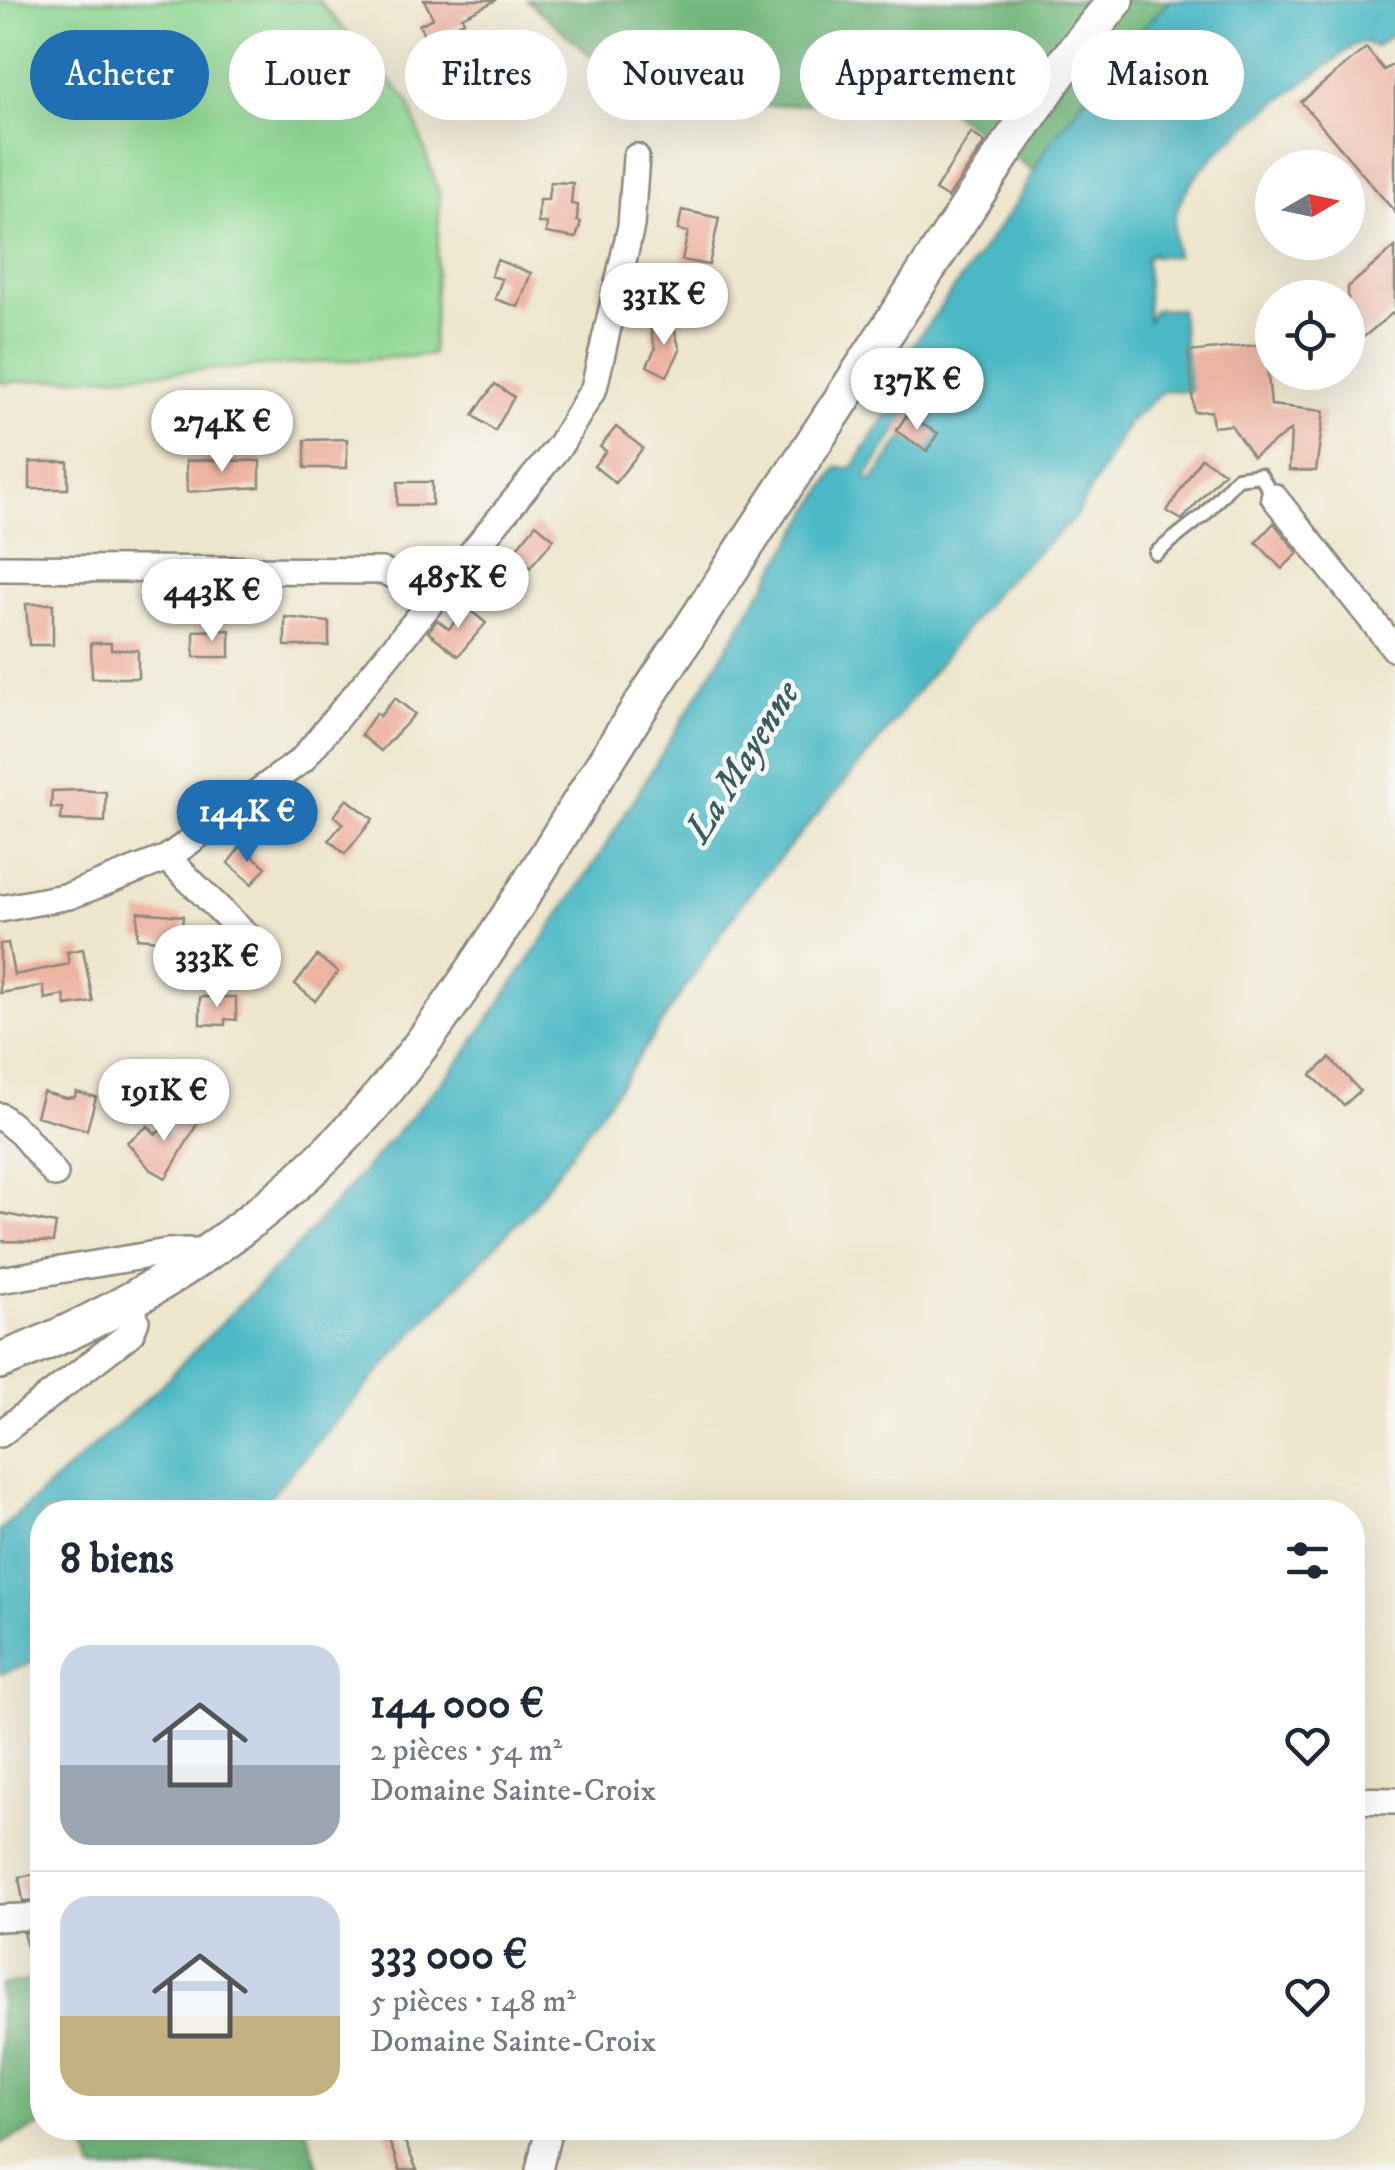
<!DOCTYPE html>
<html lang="fr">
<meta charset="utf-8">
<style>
body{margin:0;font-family:"IM FELL DW Pica",serif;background:#f6f6f7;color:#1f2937;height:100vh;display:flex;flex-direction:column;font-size:38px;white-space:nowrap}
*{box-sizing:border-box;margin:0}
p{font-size:32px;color:#747a83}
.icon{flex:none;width:55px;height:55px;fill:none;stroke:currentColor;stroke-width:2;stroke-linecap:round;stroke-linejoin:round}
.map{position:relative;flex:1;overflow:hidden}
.sheet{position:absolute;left:30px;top:1500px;width:1335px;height:640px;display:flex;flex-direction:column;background:#fff;border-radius:40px;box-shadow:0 10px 40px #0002}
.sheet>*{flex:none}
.top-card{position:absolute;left:30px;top:30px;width:1335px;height:90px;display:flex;gap:20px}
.needle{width:65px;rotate:81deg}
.tools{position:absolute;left:1255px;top:150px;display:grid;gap:20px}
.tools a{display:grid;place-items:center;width:110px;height:110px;border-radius:50%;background:#fff;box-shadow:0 10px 40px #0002;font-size:50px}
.price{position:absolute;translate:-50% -85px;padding:0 22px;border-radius:35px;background:#fff;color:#222;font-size:32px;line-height:65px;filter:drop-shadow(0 2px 5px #0008)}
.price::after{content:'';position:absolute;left:50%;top:60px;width:30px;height:22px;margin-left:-15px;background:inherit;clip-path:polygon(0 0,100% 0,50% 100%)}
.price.on{background:#1f6fb2;color:#fff}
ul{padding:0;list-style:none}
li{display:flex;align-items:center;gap:30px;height:250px;padding:0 30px}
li+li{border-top:2px solid #e0e1e3}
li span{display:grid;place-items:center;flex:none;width:280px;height:200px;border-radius:30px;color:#555}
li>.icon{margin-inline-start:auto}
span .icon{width:120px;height:120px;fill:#fffc;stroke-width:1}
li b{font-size:42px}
h2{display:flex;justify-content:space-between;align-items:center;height:120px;padding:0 30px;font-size:42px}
.chip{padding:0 35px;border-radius:45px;background:#fff;box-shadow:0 10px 40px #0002;font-size:35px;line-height:90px}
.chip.on{background:#1f6fb2;color:#fff}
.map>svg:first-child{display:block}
.green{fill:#91d994;stroke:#5e8260;stroke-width:2.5}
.forest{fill:#74b97e;stroke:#507254;stroke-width:2.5}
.water{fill:#4bb9c5;stroke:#3b7278;stroke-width:2.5;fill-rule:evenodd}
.building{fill:#eeb4a2}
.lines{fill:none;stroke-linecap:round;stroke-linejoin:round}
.service-casing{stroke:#8c887c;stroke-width:18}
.minor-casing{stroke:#8c887c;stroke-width:30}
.secondary-casing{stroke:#8c887c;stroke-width:40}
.service{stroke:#fff;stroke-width:12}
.minor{stroke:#fff;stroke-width:25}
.secondary{stroke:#fff;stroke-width:35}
.labels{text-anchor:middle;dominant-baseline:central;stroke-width:9;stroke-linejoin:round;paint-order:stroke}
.water-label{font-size:38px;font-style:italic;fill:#365d61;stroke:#f6f6f2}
</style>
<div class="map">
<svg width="1395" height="2170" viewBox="0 0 1395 2170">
<rect width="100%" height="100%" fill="#f6f6f2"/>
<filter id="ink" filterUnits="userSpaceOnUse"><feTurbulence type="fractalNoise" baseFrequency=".01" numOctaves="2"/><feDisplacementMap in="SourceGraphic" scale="20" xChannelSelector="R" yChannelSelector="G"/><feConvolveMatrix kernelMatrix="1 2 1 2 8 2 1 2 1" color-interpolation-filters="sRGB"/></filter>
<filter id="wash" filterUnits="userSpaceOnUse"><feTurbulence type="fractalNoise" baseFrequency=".0048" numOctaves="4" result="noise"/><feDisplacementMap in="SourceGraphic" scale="40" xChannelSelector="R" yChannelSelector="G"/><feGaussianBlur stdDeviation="2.25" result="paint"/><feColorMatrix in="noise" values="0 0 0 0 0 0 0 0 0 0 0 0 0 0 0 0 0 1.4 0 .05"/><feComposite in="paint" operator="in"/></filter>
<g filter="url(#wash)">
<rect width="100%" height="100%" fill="#eee6cd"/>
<path class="green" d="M0,0h318l91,102 31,95 -8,158 -432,28z"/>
<path class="forest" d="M527,0h643l-70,73 -65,99 -104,-75 -276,15z
M42,1979v146l-42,19v-159z
M60,2128h246l13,42h-226l-9,-29z"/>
<path class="water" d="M1170,0h225v32l-20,15 -11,-5 -10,3c-44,37 -167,110 -179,172 -3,12 0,27 1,39h-22l-1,-4 -7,7 2,62 6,-11 26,-1 10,82 -26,-1 -35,32 -55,97 -76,69 -131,168 -124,145 -123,184 -90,124 -114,121 -160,182h-214v147l-42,15v-144l152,-136 147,-150 165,-188 134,-198 239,-390h15l65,-100 5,-11 -12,-8 107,-147 31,-57 72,-92zM938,368l6,4 -30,46 5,4 -11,17 -5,-2 -31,45 -6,-5z"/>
<g id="blocks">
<path class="building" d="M424,0h73l-35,17 2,4 -22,14 2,5 -13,7 -12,-22 14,-7z
M1366,48l18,22 11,-7v149l-94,-110z
M520,53l23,53 -23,10 -10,-23 -6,3 -12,-31z
M971,133l14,9 -37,56 -13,-8z
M550,182l23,1 -2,21 7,1 -1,16 4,1 -5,16 -30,-5 1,-10h-9l1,-23h9z
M682,210l37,8 -10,47 -27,-5 6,-28 -10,-2z
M1395,247v64l-47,39v-63z
M497,260l34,13 -13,34 -23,-8 7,-20 -11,-3z
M672,321l8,29 -13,26 -20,-10 8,-17 -5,-23z
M1265,344l6,61 53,6 -8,60 -27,-1 2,-40 -38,27 -22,-32 -18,2 -2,-16 -17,1 -6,-60z
M495,384l19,13 -19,34 -22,-16z
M906,416l32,17 -11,18 -31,-20z
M616,427l27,21 -28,35 -21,-17 12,-15 -6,-4z
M347,439v29h-42v-28z
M1201,458l23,14 -42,48 -15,-9z
M206,460l54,1v26l-73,5 -1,-31z
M30,462h38v27h-38z
M398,482h34v23h-35z
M1274,523l24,30 -16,16 -26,-27z
M536,524l18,15 -24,28 -17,-15z
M26,604h27v41h-24z
M466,607l20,16 -28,33 -30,-24 9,-12 12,9z
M285,617l44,5v24h-44z
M230,630v27h-36v-26z
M91,643h20v7h27v28h-46z
M395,698l20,16 -34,37 -20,-16 15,-22 4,3z
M80,790l26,2 -1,30 -44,-2 1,-12h-11l1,-17z
M347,799l26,20 -28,35 -16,-14 14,-17 -9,-7z
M241,846l25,21 -14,17 -24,-21z
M138,912l45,4 -2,26 -44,-4z
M8,943l6,32 55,-11 -2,-12 16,-3 10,53 -27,4 -2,-11 -19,4 -2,-13 -43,7v-49z
M317,956l21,16 -23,29 -20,-17z
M200,997h36v23l-11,-1v6l-25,-1z
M1330,1058l30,33 -16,14 -33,-30z
M43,1092l23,6 9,-1 1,-5 20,5 -9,33 -51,-14z
M184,1108l17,9 -35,61 -16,-9 -23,-27 21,-16 8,8 5,-4 8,6z
M0,1213l56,11 -3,18 -53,-1z
M36,1874l6,11v15l-19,1 -4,-24z
M42,1932v35l-9,1 -10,-35z
M384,2128h15l18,42h-17z"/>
</g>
</g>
<g filter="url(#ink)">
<use href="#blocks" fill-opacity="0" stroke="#8c887c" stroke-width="2.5"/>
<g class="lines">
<defs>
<path id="service" d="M1156,553l48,-38 33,-37 23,-3 14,22"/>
<path id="minor" d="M1274,497l121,152
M0,568l382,3 54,20
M167,858l87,85
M0,909l69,-13 98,-38 135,-98 258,-315 34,-57 37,-162 5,-69
M0,1116l22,18 33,40
M0,1280l167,-28 21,-1 13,6
M0,1434l131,-101 5,-13 -6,-18
M1352,1800l43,1
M0,1918l42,-2
M539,2170l10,-42"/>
<path id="secondary" d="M0,1361c148,-56 283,-148 385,-270 100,-122 177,-265 263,-396 119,-182 238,-364 358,-546l62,-90 48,-59"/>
</defs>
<use href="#service" class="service-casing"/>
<use href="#minor" class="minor-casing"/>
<use href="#secondary" class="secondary-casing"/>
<use href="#service" class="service"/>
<use href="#minor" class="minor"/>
<use href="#secondary" class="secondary"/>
</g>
</g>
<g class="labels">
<g class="water-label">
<text transform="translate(743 762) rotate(-58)">La Mayenne</text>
</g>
</g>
</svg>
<div class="tools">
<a><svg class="needle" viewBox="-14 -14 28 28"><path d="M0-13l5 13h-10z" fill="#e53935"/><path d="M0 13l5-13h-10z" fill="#747a83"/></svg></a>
<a><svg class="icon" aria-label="locate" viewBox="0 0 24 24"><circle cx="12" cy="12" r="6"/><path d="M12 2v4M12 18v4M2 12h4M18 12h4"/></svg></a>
</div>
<b class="price" style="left:664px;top:348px">331K €</b>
<b class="price" style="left:917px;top:433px">137K €</b>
<b class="price" style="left:222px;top:475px">274K €</b>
<b class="price" style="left:458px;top:631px">485K €</b>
<b class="price" style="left:212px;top:644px">443K €</b>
<b class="price on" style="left:247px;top:865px">144K €</b>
<b class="price" style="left:217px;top:1010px">333K €</b>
<b class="price" style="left:164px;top:1144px">191K €</b>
<div class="top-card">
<a class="chip on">Acheter</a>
<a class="chip">Louer</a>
<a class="chip">Filtres</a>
<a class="chip">Nouveau</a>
<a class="chip">Appartement</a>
<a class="chip">Maison</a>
</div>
<section class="sheet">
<h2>8 biens<svg class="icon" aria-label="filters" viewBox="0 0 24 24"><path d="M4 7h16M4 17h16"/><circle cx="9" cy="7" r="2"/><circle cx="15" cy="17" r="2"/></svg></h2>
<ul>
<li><span style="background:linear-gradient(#c9d6e8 60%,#9aa5b1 0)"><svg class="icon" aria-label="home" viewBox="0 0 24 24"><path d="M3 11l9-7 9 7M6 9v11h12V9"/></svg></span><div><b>144 000 €</b><p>2 pièces · 54 m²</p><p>Domaine Sainte-Croix</p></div><svg class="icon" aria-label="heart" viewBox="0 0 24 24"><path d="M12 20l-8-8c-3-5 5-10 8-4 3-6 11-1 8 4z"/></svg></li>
<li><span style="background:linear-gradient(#c9d6e8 60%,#c2b280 0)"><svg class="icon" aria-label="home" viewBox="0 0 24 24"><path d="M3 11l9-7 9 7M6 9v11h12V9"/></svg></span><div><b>333 000 €</b><p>5 pièces · 148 m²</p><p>Domaine Sainte-Croix</p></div><svg class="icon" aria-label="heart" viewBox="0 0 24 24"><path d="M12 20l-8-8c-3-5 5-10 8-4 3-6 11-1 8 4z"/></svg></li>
</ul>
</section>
</div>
